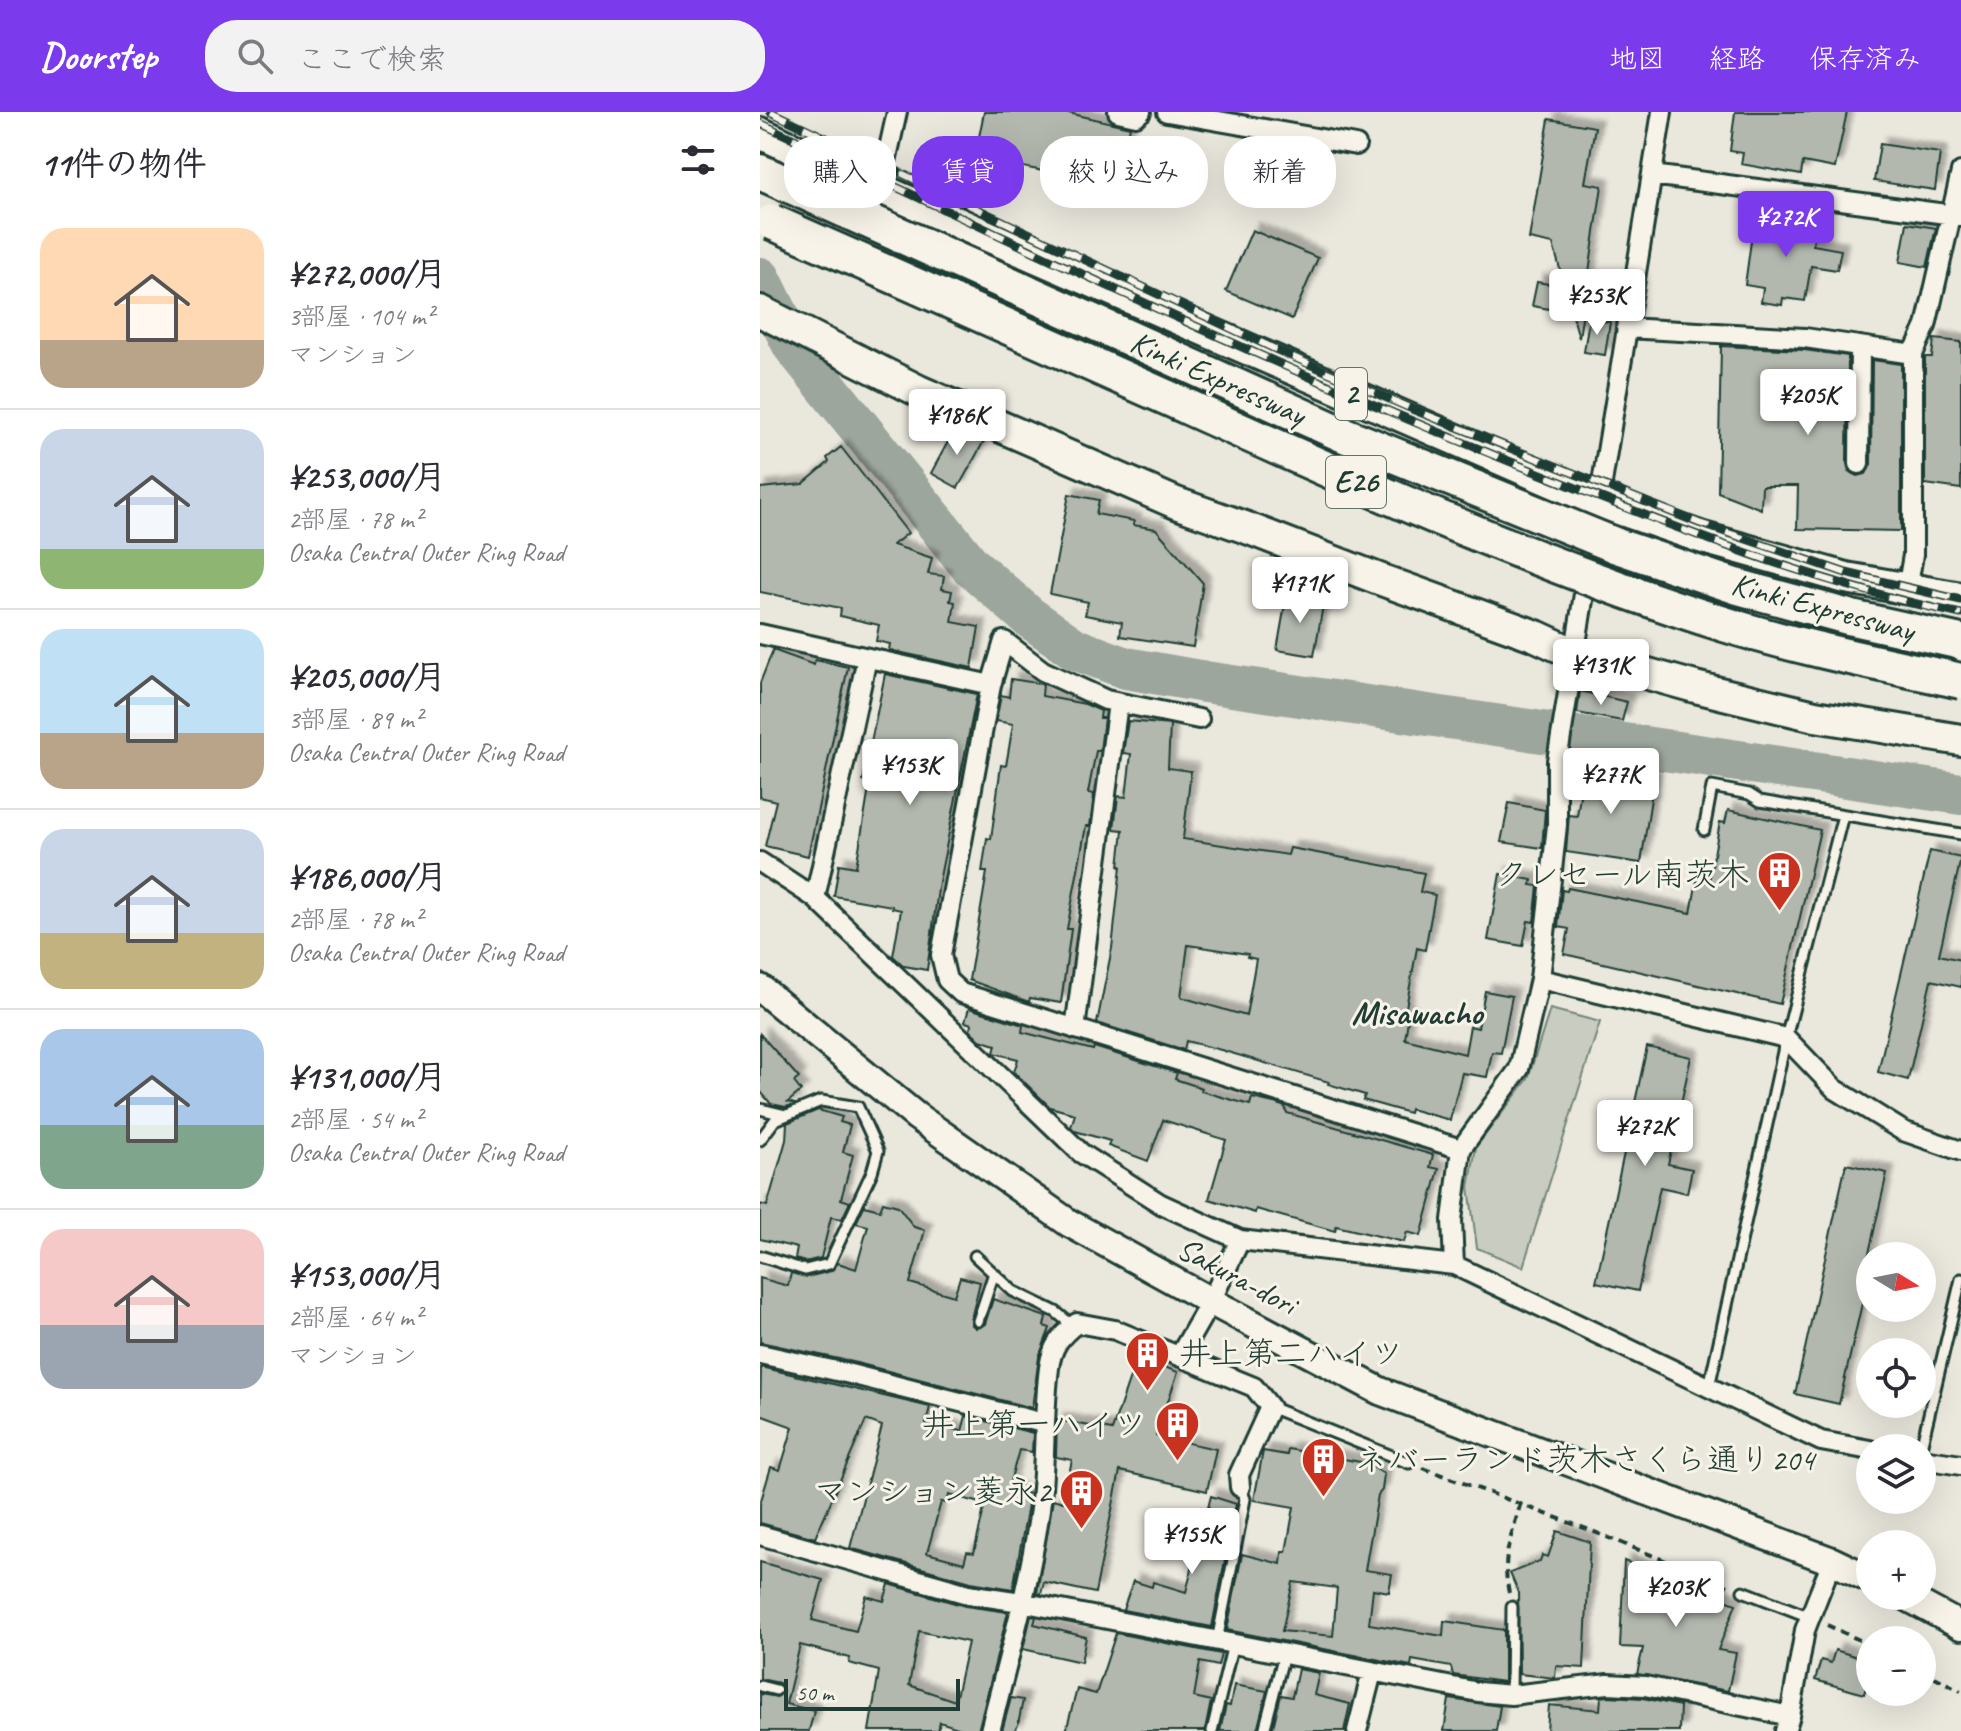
<!DOCTYPE html>
<html lang="ja">
<meta charset="utf-8">
<style>
body{margin:0;font-family:Caveat,"Klee One",sans-serif;background:#f2f2f3;color:#2b2b33;height:100vh;display:flex;flex-direction:column;font-size:30px;white-space:nowrap}
*{box-sizing:border-box;margin:0}
p{font-size:26px;color:#7c7c81}
.icon{flex:none;width:44px;height:44px;fill:none;stroke:currentColor;stroke-width:2;stroke-linecap:round;stroke-linejoin:round}
.map{position:relative;flex:1;overflow:hidden}
.drawer{display:flex;flex-direction:column;background:#fff;width:760px}
.drawer>*{flex:none}
.hud{position:absolute;left:24px;top:24px;width:760px;height:72px;display:flex;gap:16px}
.needle{width:52px;rotate:100deg}
.controls{position:absolute;left:1096px;top:1130px;display:grid;gap:16px}
.controls a{display:grid;place-items:center;width:80px;height:80px;border-radius:50%;background:#fff;box-shadow:0 8px 32px #0002;font-size:40px}
.scale{position:absolute;left:24px;bottom:20px;width:176px;box-sizing:border-box;padding-left:8px;border:4px solid #1f3d34;border-top:0;font-size:22px;line-height:28px;white-space:nowrap;color:#1f3d34;-webkit-text-stroke:6px #f7f3e8;paint-order:stroke}
.price{position:absolute;translate:-50% -68px;padding:0 18px;border-radius:8px;background:#fff;color:#222;font-size:26px;line-height:52px;filter:drop-shadow(0 2px 4px #0008)}
.price::after{content:'';position:absolute;left:50%;top:48px;width:24px;height:18px;margin-left:-12px;background:inherit;clip-path:polygon(0 0,100% 0,50% 100%)}
.price.active{background:#7c3aed;color:#fff}
ul{padding:0;list-style:none}
li{display:flex;align-items:center;gap:24px;height:200px;padding:0 40px}
li+li{border-top:2px solid #e1e1e2}
li span{display:grid;place-items:center;flex:none;width:224px;height:160px;border-radius:24px;color:#555}
li>.icon{margin-inline-start:auto}
span .icon{width:96px;height:96px;fill:#fffc;stroke-width:1}
li b{font-size:34px}
h2{display:flex;justify-content:space-between;align-items:center;height:96px;padding:0 40px;font-size:34px}
.chip{padding:0 28px;border-radius:32px;background:#fff;box-shadow:0 8px 32px #0002;font-size:28px;line-height:72px}
.chip.active{background:#7c3aed;color:#fff}
header{display:flex;align-items:center;gap:48px;box-sizing:border-box;height:112px;padding:0 40px;background:#7c3aed;color:#fff}
header strong{font-size:38px}
nav{display:flex;gap:44px;margin-inline-start:auto;font-size:28px}
.search{width:560px;height:72px;background:#f2f2f3;display:flex;align-items:center;gap:20px;box-sizing:border-box;padding:0 28px;border-radius:32px;color:#7c7c81;font-size:30px}
main{display:flex;flex:1;min-height:0}
.map>svg:first-child{display:block}
.green{fill:#c8ccc1;stroke:#74847a;stroke-width:2}
.lines{fill:none;stroke-linecap:round;stroke-linejoin:round}
.river{stroke:#9ca69c;stroke-width:42}
.building{fill:#b2b8ae;stroke:#1f3d34;stroke-width:2;fill-rule:evenodd;filter:url(#shadow)}
.lane-casing{stroke:#1f3d34;stroke-width:15}
.street-casing{stroke:#1f3d34;stroke-width:24}
.secondary-casing{stroke:#1f3d34;stroke-width:32}
.primary-casing{stroke:#1f3d34;stroke-width:36}
.highway-casing{stroke:#1f3d34;stroke-width:40}
.path{stroke:#1f3d34;stroke-width:4;stroke-dasharray:8 6;stroke-linecap:butt}
.lane{stroke:#f7f3e8;stroke-width:9}
.street{stroke:#f7f3e8;stroke-width:18}
.secondary{stroke:#f7f3e8;stroke-width:26}
.primary{stroke:#f7f3e8;stroke-width:30}
.highway{stroke:#f7f3e8;stroke-width:34}
.rail-casing{stroke:#1f3d34;stroke-width:9}
.rail{stroke:#f7f3e8;stroke-width:6;stroke-dasharray:18;stroke-linecap:butt}
.highway-bridge-casing{stroke:#1f3d34;stroke-width:40;stroke-linecap:butt}
.highway-bridge{stroke:#f7f3e8;stroke-width:34}
.labels{text-anchor:middle;dominant-baseline:central;stroke-width:6;stroke-linejoin:round;paint-order:stroke}
.shield{fill:#f7f3e8;stroke:#60746a;stroke-width:2}
.shield-label{font-size:30px;font-weight:bold;fill:#1f3d34}
.street-label{font-size:32px;fill:#1f3d34;stroke:#f7f3e8}
.poi-label{font-size:32px;fill:#1f3d34;stroke:#f7f3e8;text-anchor:end}
.neighbourhood-label{font-size:34px;font-weight:bold;fill:#1f3d34;stroke:#f7f3e8}
</style>
<header>
<strong>Doorstep</strong>
<div class="search"><svg class="icon" aria-label="search" viewBox="0 0 24 24"><circle cx="10" cy="10" r="6"/><path d="M15 15l6 6"/></svg>ここで検索</div>
<nav><a>地図</a><a>経路</a><a>保存済み</a></nav>
</header>
<main>
<section class="drawer">
<h2>11件の物件<svg class="icon" aria-label="filters" viewBox="0 0 24 24"><path d="M4 7h16M4 17h16"/><circle cx="9" cy="7" r="2"/><circle cx="15" cy="17" r="2"/></svg></h2>
<ul>
<li><span style="background:linear-gradient(#ffd9b3 70%,#b9a48a 0)"><svg class="icon" aria-label="home" viewBox="0 0 24 24"><path d="M3 11l9-7 9 7M6 9v11h12V9"/></svg></span><div><b>¥272,000/月</b><p>3部屋 · 104 m²</p><p>マンション</p></div></li>
<li><span style="background:linear-gradient(#c9d6e8 75%,#8fb573 0)"><svg class="icon" aria-label="home" viewBox="0 0 24 24"><path d="M3 11l9-7 9 7M6 9v11h12V9"/></svg></span><div><b>¥253,000/月</b><p>2部屋 · 78 m²</p><p>Osaka Central Outer Ring Road</p></div></li>
<li><span style="background:linear-gradient(#bfe0f5 65%,#b9a48a 0)"><svg class="icon" aria-label="home" viewBox="0 0 24 24"><path d="M3 11l9-7 9 7M6 9v11h12V9"/></svg></span><div><b>¥205,000/月</b><p>3部屋 · 89 m²</p><p>Osaka Central Outer Ring Road</p></div></li>
<li><span style="background:linear-gradient(#c9d6e8 65%,#c2b280 0)"><svg class="icon" aria-label="home" viewBox="0 0 24 24"><path d="M3 11l9-7 9 7M6 9v11h12V9"/></svg></span><div><b>¥186,000/月</b><p>2部屋 · 78 m²</p><p>Osaka Central Outer Ring Road</p></div></li>
<li><span style="background:linear-gradient(#a9c7e8 60%,#7fa58c 0)"><svg class="icon" aria-label="home" viewBox="0 0 24 24"><path d="M3 11l9-7 9 7M6 9v11h12V9"/></svg></span><div><b>¥131,000/月</b><p>2部屋 · 54 m²</p><p>Osaka Central Outer Ring Road</p></div></li>
<li><span style="background:linear-gradient(#f6c9c9 60%,#9aa5b1 0)"><svg class="icon" aria-label="home" viewBox="0 0 24 24"><path d="M3 11l9-7 9 7M6 9v11h12V9"/></svg></span><div><b>¥153,000/月</b><p>2部屋 · 64 m²</p><p>マンション</p></div></li>
</ul>
</section>
<div class="map">
<svg width="1201" height="1619" viewBox="0 0 1201 1619">
<defs>
<filter id="shadow"><feDropShadow dx="7" dy="-7" stdDeviation="2" flood-color="#0004"/></filter>
</defs>
<rect width="100%" height="100%" fill="#eae8dd"/>
<filter id="ink" filterUnits="userSpaceOnUse"><feTurbulence type="fractalNoise" baseFrequency=".0125" numOctaves="2"/><feDisplacementMap in="SourceGraphic" scale="16" xChannelSelector="R" yChannelSelector="G"/><feConvolveMatrix kernelMatrix="1 2 1 2 8 2 1 2 1" color-interpolation-filters="sRGB"/></filter>
<g filter="url(#ink)">
<path class="green" d="M790,897l50,13 -77,245 -46,-19 -8,-61 7,-40 52,-68z"/>
<g class="lines">
<path class="river" d="M0,166l33,67 177,220 59,52 46,32 51,19 79,14 756,112"/>
</g>
<path class="building" d="M224,0h80l66,15 -12,59h-4l-3,18 -48,-10 4,-18 -92,-19z
M975,0h112l-12,56 -32,-6 -2,13 -60,-11 2,-11 -13,-2z
M789,7l46,8 -10,56 17,3 -23,152 -7,-25 -40,-7 5,-24 28,5 -12,-43 -24,-5z
M1120,32l60,9 -5,37 -61,-9z
M1017,105l39,6 -3,22 28,5 -4,20 -26,-4 -6,35 -22,-3 -1,7 -21,-3 2,-14 -18,-3 9,-66 22,3z
M1147,111l29,5 -9,39 -27,-5z
M492,118l66,28 -26,61 -66,-28z
M829,207l21,3 -5,33 -21,-3z
M1174,227l27,3v147l-36,-5v-127h7z
M961,234l83,4 44,6 -1,108 2,7 9,5 8,-2 5,-10 1,-104 29,4v167l-104,-2 1,-43h-36l-1,23 -43,-17z
M196,315l28,14 -26,47 -27,-15z
M81,335l67,86 -15,12 39,13 -4,16 16,2 -2,13 10,2 -2,10 5,1 -3,20 27,5 -7,41 -83,-18 1,-6 -14,-3 3,-16 -39,-9 1,-8 -81,-16v-104l43,-4 26,-22 -2,-4z
M309,382l30,6 -3,14 38,7 -1,4 23,4 47,54 -10,64 -73,-11 2,-14 -37,-7 3,-13 -38,-8z
M527,481l37,7 -10,56 -37,-6z
M13,538l41,15 1,-5 33,7 -40,189 -43,-10 11,-45 -16,-4v-114z
M125,562l92,20 -38,188 -12,88 -23,-4 -11,-10 8,-46 -9,-2v-2l-58,-10 5,-32 17,3 14,-85 -7,-1z
M251,567l32,5 -1,12 43,8 16,7 -1,7h4l-4,33h-4l-8,42 6,1 -4,32h-4l-19,103h4l-10,74 -31,-5 -1,4 -60,-22 18,-108h-5l5,-34 4,1 10,-74 5,1 7,-42 -17,-3 5,-26 8,2z
M820,579l47,11 -5,19 -45,-8z
M368,609l42,4 -2,43 23,3 -8,68 105,16 2,-7 134,25 -4,19 15,3 -10,55 -8,-2 -12,65 4,1 -4,25 60,15 5,-28 8,2 7,-37 27,5 -11,57 -9,-1 -5,25 -25,-4 -12,47 -40,-11 -1,4 -46,-13 2,-5 -37,-11 1,-2 -108,-32 -35,-9 -2,9 -87,-27 15,-75 9,-82h-2l4,-36 -9,-1 4,-33 8,1 5,-43 -8,-1zM428,833l60,9 -1,3 9,2 -10,57 -65,-19z
M824,656l70,11 -13,84 -75,-11 3,-37 8,1z
M749,691l36,7 -3,38 -41,-6z
M968,698l92,20 -40,174 -216,-50 5,-25 -11,-2 4,-37 5,1 1,-3 123,25 6,-33 12,2 11,-60 5,1z
M1170,739l31,7 -22,97 22,5v27l-30,-7 -23,100 -30,-8z
M740,762l32,6 -1,5 7,1 -4,36 -6,-1 -5,25 -35,-6z
M209,896l54,17 -1,7 71,18 1,-3 83,26 -2,6 27,9 -1,3 49,14 2,-7 26,6 7,3 2,6 146,42 -3,12 9,2 -18,67 -14,-4 -3,10 -68,-16 -1,5 -79,-22 -1,4 -46,-14 17,-59 -63,-20 -15,41 -40,-15 2,-5 -35,-10 -4,-4 4,-13 -25,-7 -36,-35 4,-13 -24,-6 2,-8 -16,-5 -10,-10 2,-6 -7,-2z
M0,922l39,44 -5,4 7,9 -13,11 7,2 -9,3 -15,-3 -11,-13z
M887,935l44,10 -23,107 24,5 -5,24 -27,-6 -22,104 -42,-9z
M58,998l24,7 -2,5 10,3 -7,27 10,3 -12,44 9,3 -8,17 -11,-2 -10,41 -16,4 -10,-3 2,-11 -37,-9v-35l7,2 19,-66 1,-17z
M1086,1052l41,9 -24,107 7,2v19l-7,-2 -24,105 -44,-10z
M123,1090l15,4 16,21 11,3 -15,53 44,13 6,-19 20,5 -9,37 1,6 4,3 9,-4 8,-25 53,18 -2,9 6,2 -11,29 -7,51 -179,-46 -93,-20v-64l28,8 3,-13 16,4 24,-6 7,-8 18,6 12,-43 -12,-3 8,-17 16,4z
M377,1245l41,15 -22,64 60,13 -9,42 -87,-20 -25,122 -51,-11 -3,12 -4,-1 16,-94 10,3 9,-42 -16,-3 1,-37 55,10z
M1,1255l169,40 -4,16 36,8 4,-15 67,17 -1,19 -13,-2 -11,39 22,5 -17,95 -42,-7 -121,-34 32,-122 -16,-6 -51,118 -55,-15v-19l11,-37 9,3 13,-43 -33,-12zM189,1383l36,9 -11,49 -7,-1 -3,11 -37,-10 14,-51 6,1z
M528,1337l78,14 18,11 -2,16 -4,5 -13,75 27,4 -3,18 -16,-3 -4,35 74,12 1,-15 60,9v52l-51,-7 -2,-8 -39,-7 -1,6 -184,-36 15,-76 39,10 1,-12h4l8,-45 -40,-7 9,-49 24,4zM533,1470l44,6 -4,48 -51,-5z
M451,1384l25,8 -24,123 -89,-17 10,-29 19,6 1,-5 33,10z
M797,1419l33,11 -6,126 -28,-2 -1,12 -36,-4 -1,-82 -8,-19 30,-12 2,-6 6,2z
M864,1449l112,43 -18,46 18,3 -8,38 -91,-17 6,-26 -23,-1z
M0,1450l63,18 -11,40 44,11 10,-35 18,5 5,-17 76,22 43,6 -30,119h-11l-27,-9 -2,9h-69l10,-60 -30,-8 1,-5 -50,-13 -14,59 28,7 -5,20h-49v-37l17,3 6,-6 -4,-8 -19,-4zM159,1519l49,11 -13,59 -46,-16z
M271,1504l5,1 -2,7 52,13 -5,25 -58,-13z
M356,1521l105,21 -3,12 -18,-4 -6,35 17,4 -6,30h-139l11,-42 19,5z
M1075,1538l35,11v13l-6,20 -49,-14 6,-20 10,3z
M538,1557l21,4 -5,22 36,9 -6,27h-72l9,-36 11,2z
M474,1573l33,6 -10,40h-37l6,-26 4,1z
M848,1584l35,2 37,8 -1,25h-132l2,-26 51,5 1,-13z
M251,1586l12,2 -5,25 -3,6h-13z
M689,1587l51,7 -4,25h-52z"/>
<g class="lines">
<defs>
<path id="lane" d="M944,718l8,-43 37,7 11,7 201,33
M0,997l25,6
M0,1028l15,-20 46,-19 37,6
M0,1144l45,14 24,-6 43,-92 6,-21 -20,-44
M215,1144l38,35 43,21 17,14
M218,1209l16,-48
M949,1275l77,-349 57,-223
M510,1295l139,56
M1161,1336l40,-169
M983,1479l67,26
M457,1529l28,-142 -5,-12
M0,1574l16,4
M751,1583l1,-88
M452,1619l21,-87
M504,1619l20,-77"/>
<path id="street" d="M358,0l18,4 5,-4
M407,0l189,33
M892,63l309,41
M120,77l17,-77
M866,216l179,10 108,16
M1099,352l1,-118
M1147,478l6,-35v-201l13,-28 35,-154
M0,522l231,51
M439,607l-93,-19 -63,-29 -39,-30 -13,44 -50,270 6,25 14,13 500,156
M0,750l55,36 266,255 80,51 79,36 214,25 367,176 49,9
M55,786l52,-240
M780,867l246,59 49,51 68,42 58,20
M315,917l43,-326
M694,1153l-2,-45 9,-71 58,-80 21,-90 17,-154v-64l105,-649
M0,1242l90,20 193,49
M420,1243l31,-54 29,-61
M1162,1347l39,6
M0,1423l208,59 53,8 457,90 33,3 97,-11 37,2 145,30
M230,1619c18,-73 40,-147 50,-222 6,-47 3,-95 9,-141 3,-22 11,-32 28,-45l38,7 139,57 16,20 -31,68 1,12
M597,1619l15,-59
M1025,1619l5,-15 15,-86 27,-69"/>
<path id="secondary" d="M0,876l156,128 153,107 154,85 157,83 452,170 38,18
M1145,1484l56,30"/>
<path id="primary" d="M0,21l120,56 719,313 101,35 146,41 115,20
M0,199l159,80 257,112 71,25 132,51 157,57 37,17 122,34 120,29 146,24"/>
<path id="highway" d="M0,60l27,12"/>
</defs>
<use href="#lane" class="lane-casing"/>
<use href="#street" class="street-casing"/>
<use href="#secondary" class="secondary-casing"/>
<use href="#primary" class="primary-casing"/>
<use href="#highway" class="highway-casing"/>
<path class="path" d="M663,1356l169,63 136,55
M749,1481c-8,-37 2,-53 11,-88
M1067,1513l43,20
M1162,1558l39,21"/>
<use href="#lane" class="lane"/>
<use href="#street" class="street"/>
<use href="#secondary" class="secondary"/>
<use href="#primary" class="primary"/>
<use href="#highway" class="highway"/>
<defs>
<path id="rail" d="M11,0l506,238 135,59 287,114 147,50 115,27
M0,11c260,122 519,247 786,353 137,55 271,108 415,138"/>
</defs>
<use href="#rail" class="rail-casing"/>
<use href="#rail" class="rail"/>
<defs>
<path id="highway-bridge" d="M27,72l555,250 275,112 118,40 117,32 109,24
M12,110c135,60 270,119 405,180 179,81 359,163 547,222 77,24 158,40 237,57"/>
</defs>
<use href="#highway-bridge" class="highway-bridge-casing"/>
<use href="#highway-bridge" class="highway-bridge"/>
</g>
</g>
<defs>
<symbol id="building-pin" viewBox="-11 -11 22 30"><path d="M0 17L-7.5 6A9.5 9.5 0 1 1 7.5 6Z" fill="#c8321e" stroke="#f7f3e8"/><path d="M-4-6H4V6H1V3H-1V6H-4ZM-2.5-4.3h1.7v1.8h-1.7ZM.8-4.3h1.7v1.8H.8ZM-2.5-1h1.7V.8h-1.7ZM.8-1h1.7V.8H.8Z" fill="#fff"/></symbol>
</defs>
<g fill-rule="evenodd">
<use href="#building-pin" x="994" y="736" width="51" height="69"/>
<use href="#building-pin" x="362" y="1216" width="51" height="69"/>
<use href="#building-pin" x="392" y="1286" width="51" height="69"/>
<use href="#building-pin" x="538" y="1322" width="51" height="69"/>
<use href="#building-pin" x="296" y="1354" width="51" height="69"/>
</g>
<g class="labels">
<g class="shield">
<rect x="575" y="256" width="32" height="52" rx="6"/>
<rect x="566" y="344" width="60" height="52" rx="6"/>
</g>
<g class="shield-label">
<text x="591" y="282">2</text>
<text x="596" y="370">E26</text>
</g>
<g class="street-label">
<text transform="translate(458 266) rotate(24)">Kinki Expressway</text>
<text transform="translate(1063 495) rotate(15)">Kinki Expressway</text>
<text transform="translate(477 1164) rotate(28)">Sakura-dori</text>
</g>
<g class="poi-label">
<text x="989" y="762">クレセール南茨木</text>
<text x="419" y="1241" text-anchor="start">井上第二ハイツ</text>
<text x="386" y="1312">井上第一ハイツ</text>
<text x="595" y="1347" text-anchor="start">ネバーランド茨木さくら通り204</text>
<text x="291" y="1379">マンション菱永2</text>
</g>
<g class="neighbourhood-label">
<text x="657" y="900">Misawacho</text>
</g>
</g>
</svg>
<div class="controls">
<a><svg class="needle" viewBox="-14 -14 28 28"><path d="M0-13l5 13h-10z" fill="#e53935"/><path d="M0 13l5-13h-10z" fill="#7c7c81"/></svg></a>
<a><svg class="icon" aria-label="locate" viewBox="0 0 24 24"><circle cx="12" cy="12" r="6"/><path d="M12 2v4M12 18v4M2 12h4M18 12h4"/></svg></a>
<a><svg class="icon" aria-label="layers" viewBox="0 0 24 24"><path d="M12 4l9 5-9 5-9-5zM3 14l9 5 9-5"/></svg></a>
<a>+</a>
<a>−</a>
</div>
<div class="scale">50 m</div>
<b class="price active" style="left:1026px;top:147px">¥272K</b>
<b class="price" style="left:837px;top:225px">¥253K</b>
<b class="price" style="left:1048px;top:325px">¥205K</b>
<b class="price" style="left:197px;top:345px">¥186K</b>
<b class="price" style="left:540px;top:513px">¥171K</b>
<b class="price" style="left:841px;top:595px">¥131K</b>
<b class="price" style="left:150px;top:695px">¥153K</b>
<b class="price" style="left:851px;top:704px">¥277K</b>
<b class="price" style="left:885px;top:1056px">¥272K</b>
<b class="price" style="left:432px;top:1464px">¥155K</b>
<b class="price" style="left:916px;top:1517px">¥203K</b>
<div class="hud">
<a class="chip">購入</a>
<a class="chip active">賃貸</a>
<a class="chip">絞り込み</a>
<a class="chip">新着</a>
</div>
</div>
</main>
